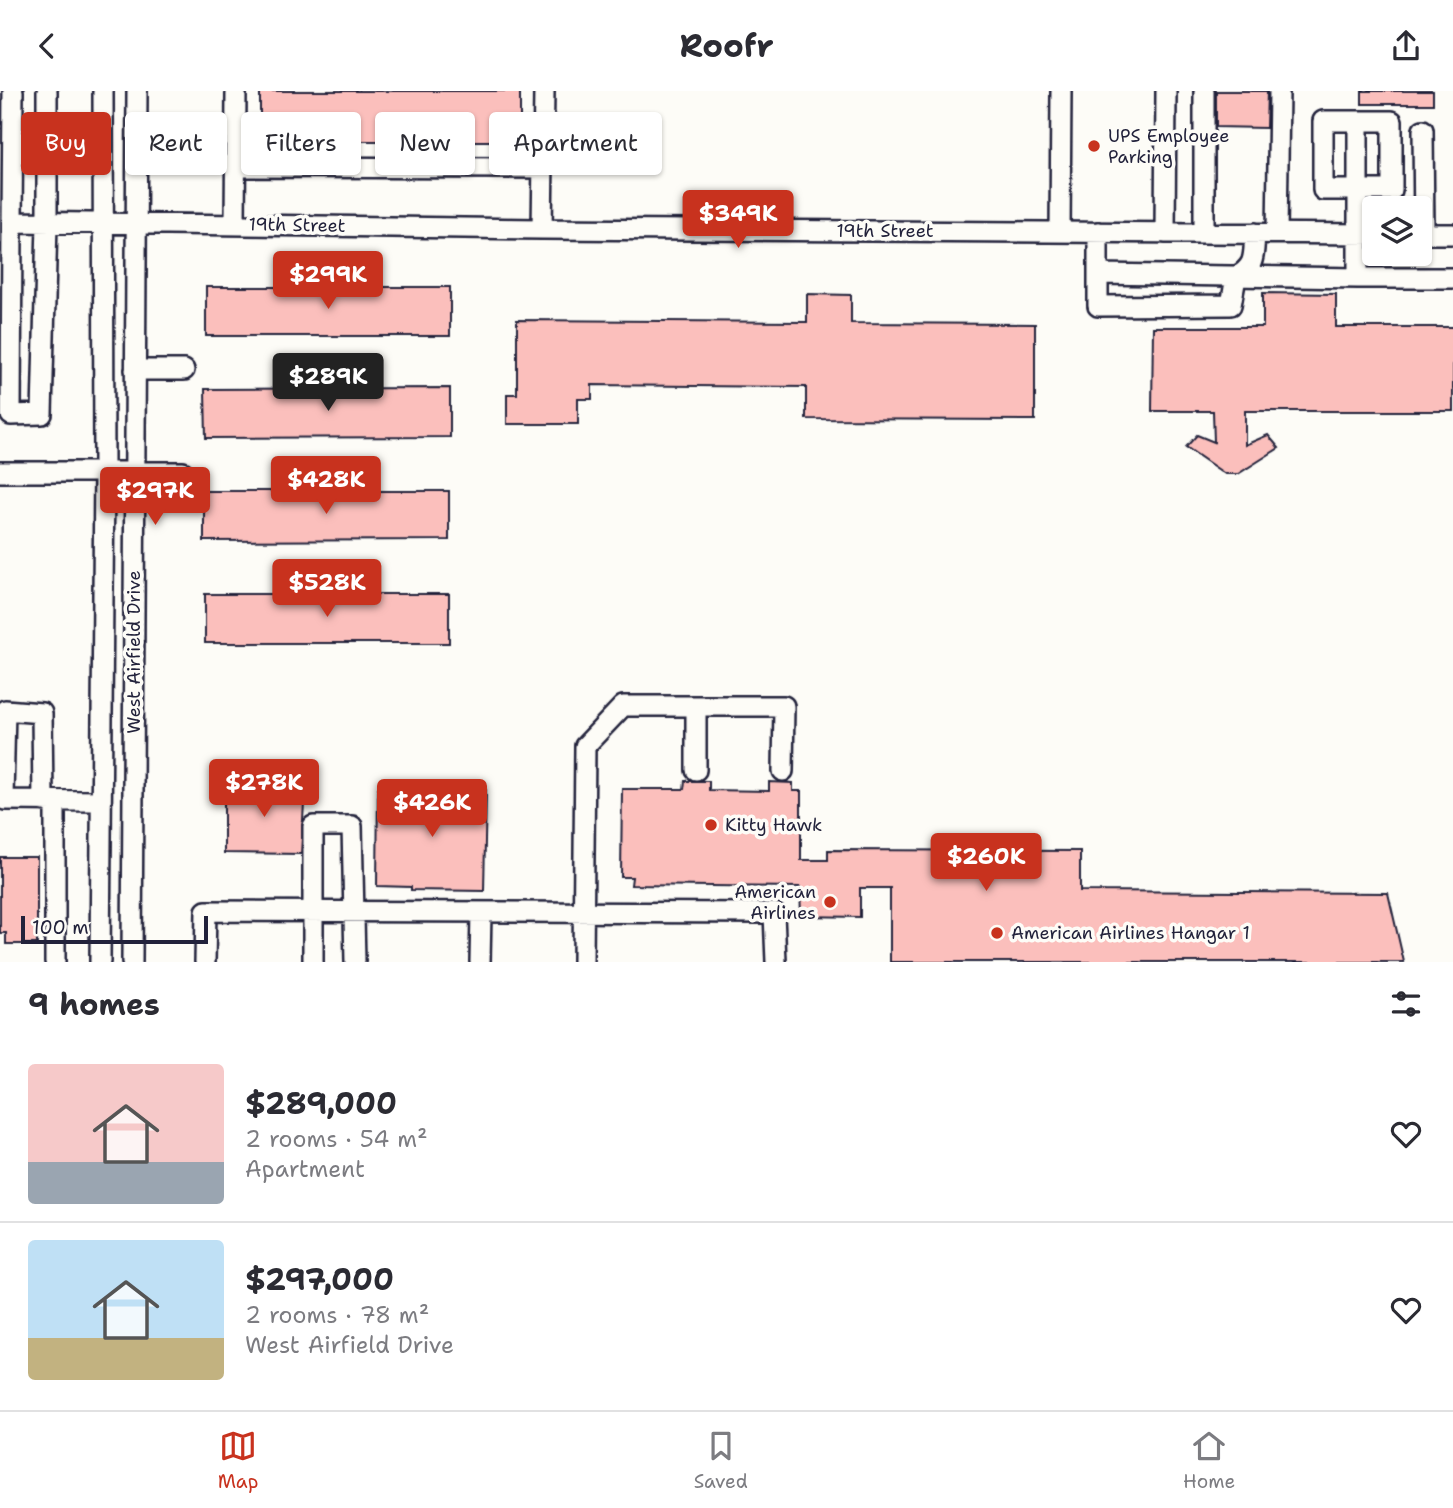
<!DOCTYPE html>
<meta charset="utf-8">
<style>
body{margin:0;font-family:"Shantell Sans",sans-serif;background:#f7f7f7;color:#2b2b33;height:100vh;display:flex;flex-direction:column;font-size:26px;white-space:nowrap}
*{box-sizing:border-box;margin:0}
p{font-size:23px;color:#7c7c81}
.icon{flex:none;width:38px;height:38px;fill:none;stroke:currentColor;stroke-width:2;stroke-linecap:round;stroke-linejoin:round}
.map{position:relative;height:871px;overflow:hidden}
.drawer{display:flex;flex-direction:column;background:#fff;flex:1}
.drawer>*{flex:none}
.banner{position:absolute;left:21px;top:21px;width:700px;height:63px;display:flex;gap:14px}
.controls{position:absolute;left:1362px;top:105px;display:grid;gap:14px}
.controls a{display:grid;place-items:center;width:70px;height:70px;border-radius:7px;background:#fff;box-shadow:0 2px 5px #0004;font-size:35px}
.scale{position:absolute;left:21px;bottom:18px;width:187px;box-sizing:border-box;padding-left:7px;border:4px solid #22223b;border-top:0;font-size:19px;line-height:24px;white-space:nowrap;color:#22223b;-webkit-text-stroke:5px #fdfcf7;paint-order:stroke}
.price{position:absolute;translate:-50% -60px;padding:0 16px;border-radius:7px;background:#c8321e;color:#fff;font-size:23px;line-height:46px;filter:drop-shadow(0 2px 4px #0008)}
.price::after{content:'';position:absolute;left:50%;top:42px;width:21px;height:16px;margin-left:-10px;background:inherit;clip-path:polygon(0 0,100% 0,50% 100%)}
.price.active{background:#222;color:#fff}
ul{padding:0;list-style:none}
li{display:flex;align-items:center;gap:21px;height:175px;padding:0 28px}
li+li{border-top:2px solid #e1e1e2}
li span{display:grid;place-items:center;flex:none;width:196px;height:140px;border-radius:7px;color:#555}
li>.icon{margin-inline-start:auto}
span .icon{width:84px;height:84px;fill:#fffc;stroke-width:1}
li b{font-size:30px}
h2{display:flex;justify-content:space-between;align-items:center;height:84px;padding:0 28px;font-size:30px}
.chip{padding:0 24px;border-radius:7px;background:#fff;box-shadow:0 2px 5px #0004;font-size:24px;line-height:63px}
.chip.active{background:#c8321e;color:#fff}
header{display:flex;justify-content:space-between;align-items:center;height:91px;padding:0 28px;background:#fff;font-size:32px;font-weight:700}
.tab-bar{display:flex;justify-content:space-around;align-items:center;height:98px;border-top:2px solid #e1e1e2;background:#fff;font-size:19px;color:#7c7c81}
.tab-bar a{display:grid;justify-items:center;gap:4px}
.tab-bar .active{color:#c8321e}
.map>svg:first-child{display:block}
.building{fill:#fbbfbc;stroke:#22223b;stroke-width:2}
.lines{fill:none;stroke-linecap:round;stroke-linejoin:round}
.minor-casing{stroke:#22223b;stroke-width:24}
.minor{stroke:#fdfcf7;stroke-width:19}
.poi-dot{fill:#c8321e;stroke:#fdfcf7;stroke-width:2.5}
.labels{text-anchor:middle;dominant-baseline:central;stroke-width:7;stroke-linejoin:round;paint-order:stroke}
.poi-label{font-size:18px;fill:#22223b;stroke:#fdfcf7;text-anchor:start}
.street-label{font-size:18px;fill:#22223b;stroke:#fdfcf7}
</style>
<header><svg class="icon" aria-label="back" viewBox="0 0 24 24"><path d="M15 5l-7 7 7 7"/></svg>Roofr<svg class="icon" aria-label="share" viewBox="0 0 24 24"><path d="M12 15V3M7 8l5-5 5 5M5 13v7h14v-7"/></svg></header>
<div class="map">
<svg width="1453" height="871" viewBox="0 0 1453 871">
<rect width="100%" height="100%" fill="#fdfcf7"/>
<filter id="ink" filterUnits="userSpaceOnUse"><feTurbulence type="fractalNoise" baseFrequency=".0143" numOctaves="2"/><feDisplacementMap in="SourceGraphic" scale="14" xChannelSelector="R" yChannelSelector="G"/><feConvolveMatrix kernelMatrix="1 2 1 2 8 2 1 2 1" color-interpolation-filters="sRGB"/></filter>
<g filter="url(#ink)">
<path class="building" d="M260,0h260v50h-260z
M1216,0h51l-1,37 -50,-1z
M1362,0h71v13h-71z
M206,196h244v49h-244z
M1263,202l73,1v33h117v84h-208v34l23,-10 11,13 -41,26h-13l-39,-27 11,-12 17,7 -1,-31h-61l1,-84h110z
M807,203l44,1v28l184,1v96l-229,-1v-32l-214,-2v14h-14v25h-71v-30h10v-74l290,2z
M450,297v49l-244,1 -1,-49z
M204,400h245v49l-245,1z
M205,503h244v49h-244z
M685,690h24v9l60,1v-9l24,1v8h8v69h27v-10l252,1v40l308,2 16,69h-514v-74h-30v29l-59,-1 -1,-29 -169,-2 1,-8h-11l1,-88h62z
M224,695h81l-4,68 -77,-1z
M378,697l108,2 -2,101 -73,-1v-3l-34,-1z
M0,766h37v87h-31v-11h-6z"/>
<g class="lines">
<defs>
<path id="minor" d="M13,0l-1,131 530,7 832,5
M1323,30h69v69h-69z
M1423,39l1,104
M235,76l308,1
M12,131l-1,193 31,-1 5,-191v-132
M235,133l1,-133
M542,138l2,-138
M1060,141l1,-141
M1098,141v74l133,-1 5,-28c21,-12 17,-22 19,-44
M1165,142l1,-142
M1204,142v-142
M1277,142l2,-142
M1419,143h34
M1098,183l260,4v-157
M1358,187h95
M135,279h49
M0,381h183
M696,679v-64
M43,710l-1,-88 -37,-3 -2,88 2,2 96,1
M55,871v-161
M100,871l4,-491 -1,-380
M132,871l5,-871
M205,871l1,-51 568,2 2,49
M313,871v-136h39l3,136
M480,871l1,-49
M583,871l2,-216 38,-40h161l-1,65"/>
</defs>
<use href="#minor" class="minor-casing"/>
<use href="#minor" class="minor"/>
</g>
</g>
<g class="poi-dot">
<circle cx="1094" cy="55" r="7"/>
<circle cx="711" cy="734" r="7"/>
<circle cx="830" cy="811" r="7"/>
<circle cx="997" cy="842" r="7"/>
</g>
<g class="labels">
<g class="poi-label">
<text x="1108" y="45">UPS Employee<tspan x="1108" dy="21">Parking</tspan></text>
<text x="725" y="734">Kitty Hawk</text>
<text x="816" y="801" text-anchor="end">American<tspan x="816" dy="21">Airlines</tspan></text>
<text x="1011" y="842">American Airlines Hangar 1</text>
</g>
<g class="street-label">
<text transform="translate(297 134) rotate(1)">19th Street</text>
<text x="885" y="140">19th Street</text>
<text transform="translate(134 561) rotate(-90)">West Airfield Drive</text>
</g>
</g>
</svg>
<div class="controls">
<a><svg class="icon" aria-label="layers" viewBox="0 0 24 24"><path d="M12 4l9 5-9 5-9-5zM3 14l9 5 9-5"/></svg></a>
</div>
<div class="scale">100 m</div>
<b class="price" style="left:738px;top:159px">$349K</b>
<b class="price" style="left:328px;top:220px">$299K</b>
<b class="price active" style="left:328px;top:322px">$289K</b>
<b class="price" style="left:326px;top:425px">$428K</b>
<b class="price" style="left:155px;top:436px">$297K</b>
<b class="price" style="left:327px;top:528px">$528K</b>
<b class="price" style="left:264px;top:728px">$278K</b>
<b class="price" style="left:432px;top:748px">$426K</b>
<b class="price" style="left:986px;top:802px">$260K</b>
<div class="banner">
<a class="chip active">Buy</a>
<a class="chip">Rent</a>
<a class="chip">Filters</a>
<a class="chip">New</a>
<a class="chip">Apartment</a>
</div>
</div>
<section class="drawer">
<h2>9 homes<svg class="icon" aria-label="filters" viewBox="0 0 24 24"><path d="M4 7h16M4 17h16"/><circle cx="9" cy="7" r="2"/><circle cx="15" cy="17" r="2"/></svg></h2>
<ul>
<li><span style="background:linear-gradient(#f6c9c9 70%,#9aa5b1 0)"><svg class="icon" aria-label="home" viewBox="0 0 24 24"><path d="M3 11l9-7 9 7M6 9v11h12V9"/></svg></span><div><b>$289,000</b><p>2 rooms · 54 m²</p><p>Apartment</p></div><svg class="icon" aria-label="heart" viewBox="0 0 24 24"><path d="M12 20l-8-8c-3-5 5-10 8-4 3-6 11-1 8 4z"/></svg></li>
<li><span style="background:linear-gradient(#bfe0f5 70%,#c2b280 0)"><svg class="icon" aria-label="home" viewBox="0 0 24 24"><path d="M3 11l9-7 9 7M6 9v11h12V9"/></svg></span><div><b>$297,000</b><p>2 rooms · 78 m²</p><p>West Airfield Drive</p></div><svg class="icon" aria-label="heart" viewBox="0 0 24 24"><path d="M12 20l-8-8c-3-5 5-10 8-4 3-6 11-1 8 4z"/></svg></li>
</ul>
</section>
<nav class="tab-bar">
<a class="active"><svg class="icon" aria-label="map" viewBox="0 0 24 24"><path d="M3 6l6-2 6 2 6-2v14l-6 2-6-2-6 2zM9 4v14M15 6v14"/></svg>Map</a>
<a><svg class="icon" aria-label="saved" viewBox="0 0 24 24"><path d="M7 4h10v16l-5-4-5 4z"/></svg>Saved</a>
<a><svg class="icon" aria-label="home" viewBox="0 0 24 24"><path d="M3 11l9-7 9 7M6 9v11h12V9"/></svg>Home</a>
</nav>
